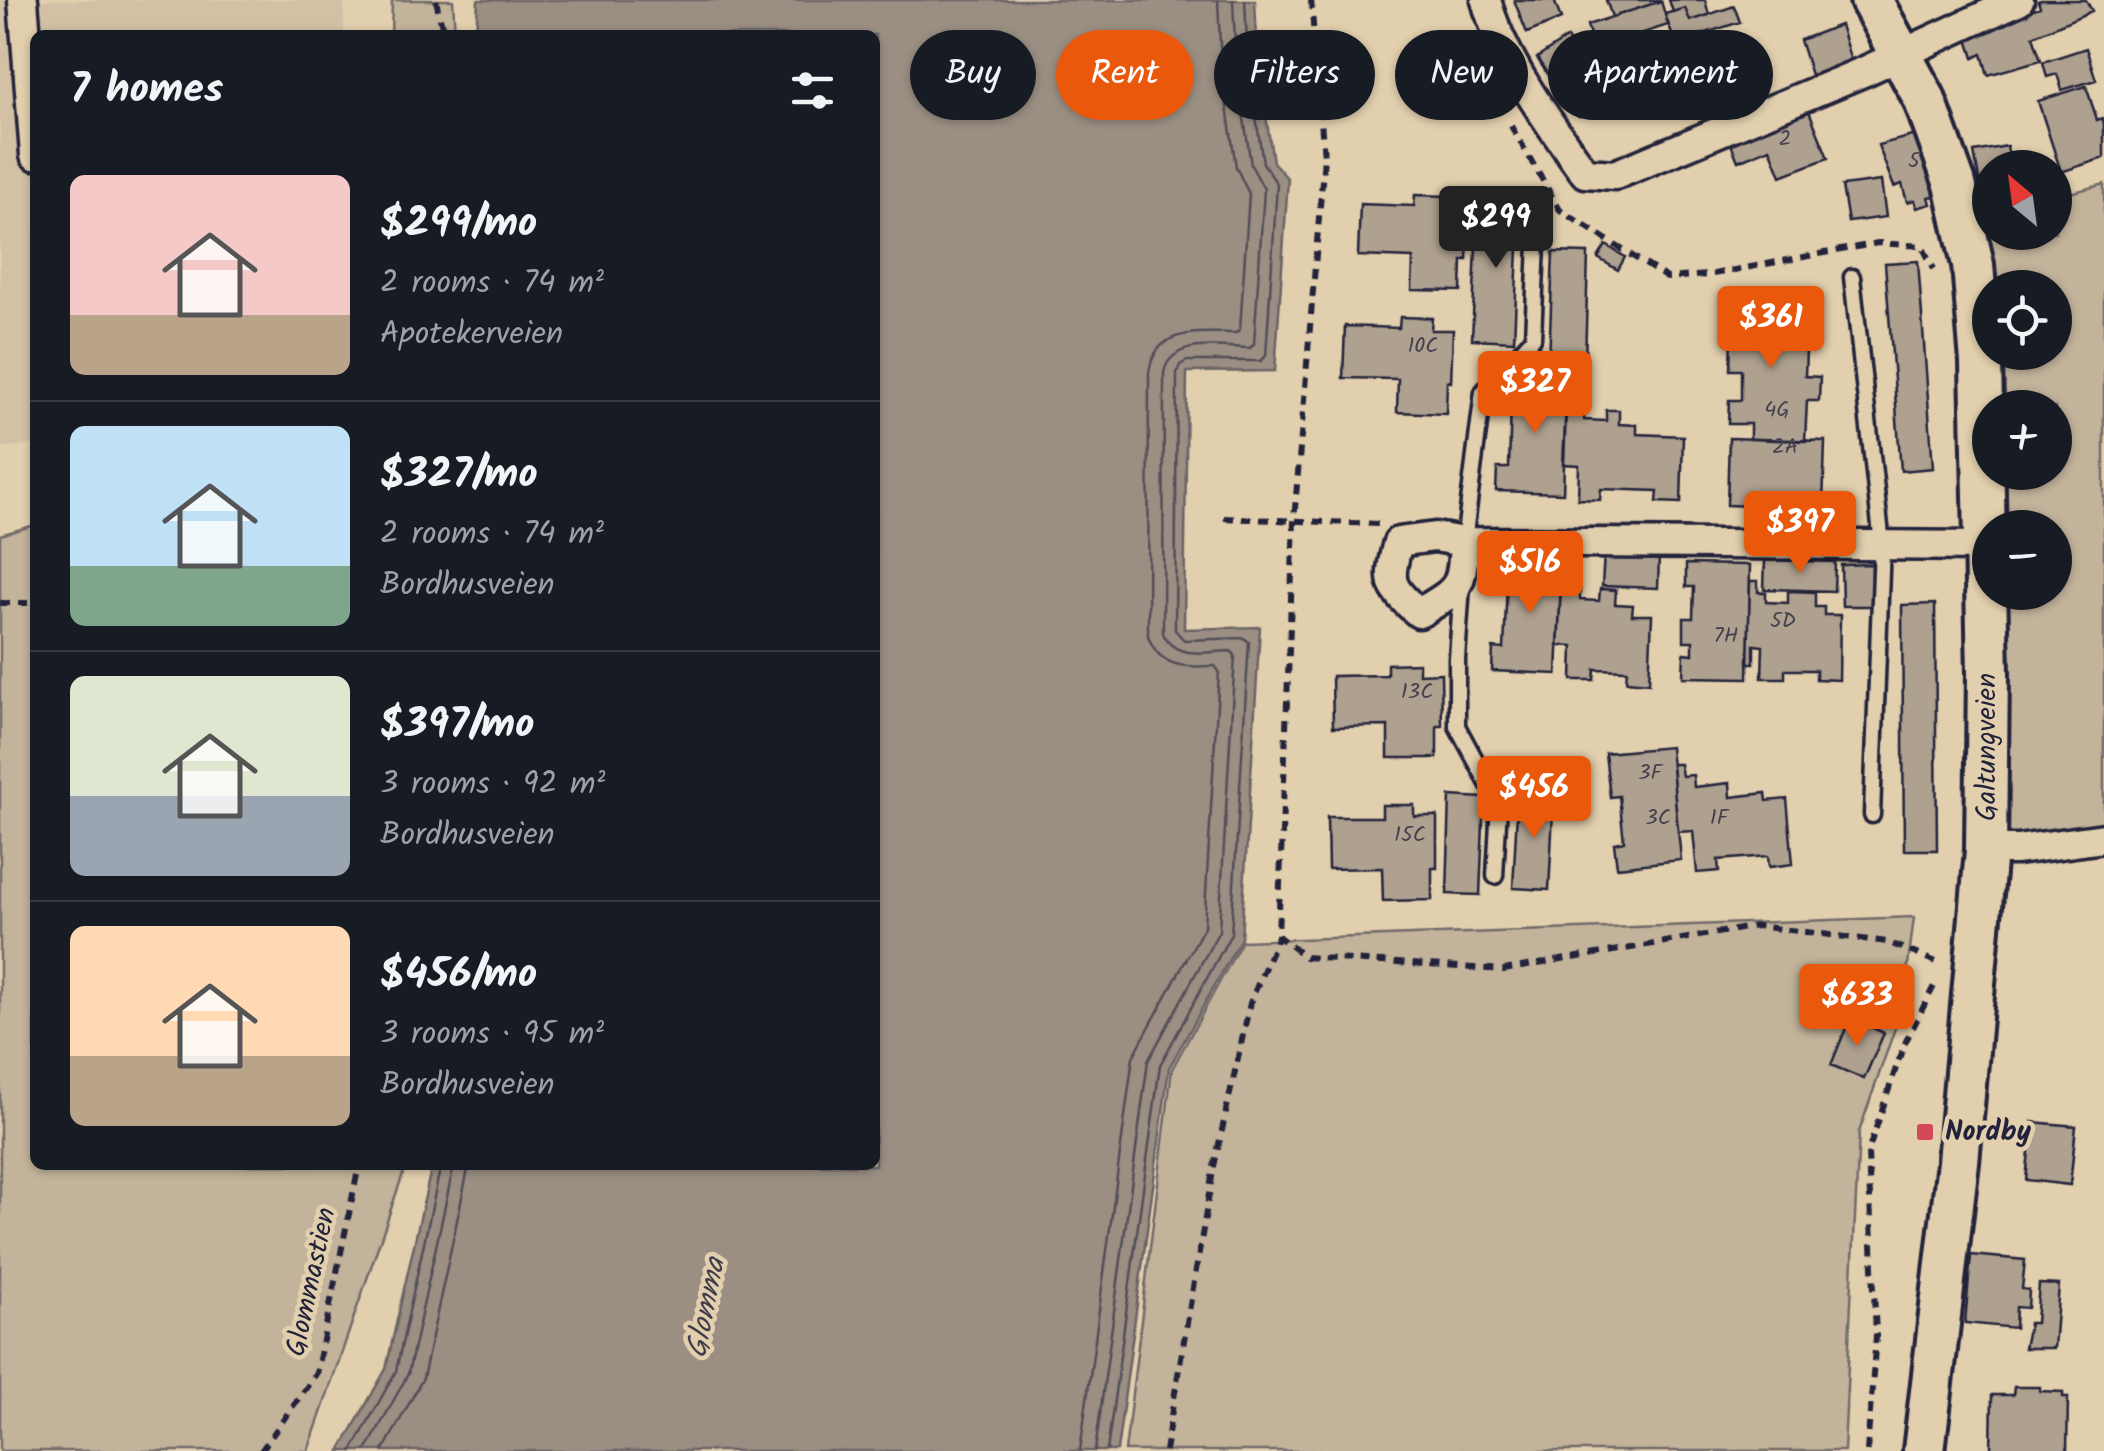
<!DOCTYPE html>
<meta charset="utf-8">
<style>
body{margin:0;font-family:Kalam,sans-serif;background:#242831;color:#f1f3f6;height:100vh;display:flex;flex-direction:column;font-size:38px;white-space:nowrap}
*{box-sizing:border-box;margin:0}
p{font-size:32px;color:#9ea1a6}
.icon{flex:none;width:55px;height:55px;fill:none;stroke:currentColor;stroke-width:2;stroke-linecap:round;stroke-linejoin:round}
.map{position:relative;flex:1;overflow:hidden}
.drawer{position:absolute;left:30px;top:30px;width:850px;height:1140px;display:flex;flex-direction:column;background:#171b24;border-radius:15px;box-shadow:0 2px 8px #0004}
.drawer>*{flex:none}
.hud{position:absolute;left:910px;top:30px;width:950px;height:90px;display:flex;gap:20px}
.needle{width:65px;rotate:331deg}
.controls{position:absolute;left:1972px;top:150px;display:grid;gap:20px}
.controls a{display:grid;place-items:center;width:100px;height:100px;border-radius:50%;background:#171b24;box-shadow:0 2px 8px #0004;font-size:50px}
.price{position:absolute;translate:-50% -85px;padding:0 22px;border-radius:10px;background:#ea580c;color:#fff;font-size:32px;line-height:65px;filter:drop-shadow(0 2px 5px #0008)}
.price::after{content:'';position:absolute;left:50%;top:60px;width:30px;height:22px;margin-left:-15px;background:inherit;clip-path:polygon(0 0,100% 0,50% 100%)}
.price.active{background:#222;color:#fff}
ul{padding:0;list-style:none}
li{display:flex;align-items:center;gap:30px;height:250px;padding:0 40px}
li+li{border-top:2px solid #363941}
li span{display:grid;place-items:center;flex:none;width:280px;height:200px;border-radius:15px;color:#555}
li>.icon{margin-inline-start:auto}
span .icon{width:120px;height:120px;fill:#fffc;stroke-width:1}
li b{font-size:42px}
h2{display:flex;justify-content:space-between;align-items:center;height:120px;padding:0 40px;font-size:42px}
.chip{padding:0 35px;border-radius:45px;background:#171b24;box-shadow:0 2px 8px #0004;font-size:35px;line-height:90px}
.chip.active{background:#ea580c;color:#fff}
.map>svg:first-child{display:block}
.built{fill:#d2c1a4}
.green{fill:#c2b39a;stroke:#726a6a;stroke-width:2.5}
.water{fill:#9b8f83;stroke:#6b6366;stroke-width:2.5}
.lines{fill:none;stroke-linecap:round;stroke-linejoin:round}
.shore{stroke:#524e58;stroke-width:2.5}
.building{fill:#afa18f;stroke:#22223b;stroke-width:2.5}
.service-casing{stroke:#22223b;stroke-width:21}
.minor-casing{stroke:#22223b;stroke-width:35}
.secondary-casing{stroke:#22223b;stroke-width:48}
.path{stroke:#22223b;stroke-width:6;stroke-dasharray:10 8;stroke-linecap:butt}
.service{stroke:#e1cfad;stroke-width:14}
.minor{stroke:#e1cfad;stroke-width:28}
.secondary{stroke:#e1cfad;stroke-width:40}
.poi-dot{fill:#d1495b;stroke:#e1cfad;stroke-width:4}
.labels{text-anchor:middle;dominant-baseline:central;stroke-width:9;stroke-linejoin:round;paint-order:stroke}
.number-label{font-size:22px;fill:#454250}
.street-label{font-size:28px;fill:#22223b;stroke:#e1cfad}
.poi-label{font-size:28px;font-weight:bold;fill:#22223b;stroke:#e1cfad;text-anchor:start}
.water-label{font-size:30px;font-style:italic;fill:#403d4d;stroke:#e1cfad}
</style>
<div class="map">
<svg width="2104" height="1451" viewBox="0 0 2104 1451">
<rect width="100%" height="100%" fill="#e1cfad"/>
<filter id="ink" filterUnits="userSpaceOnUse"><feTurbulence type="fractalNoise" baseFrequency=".01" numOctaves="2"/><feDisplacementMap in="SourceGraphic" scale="20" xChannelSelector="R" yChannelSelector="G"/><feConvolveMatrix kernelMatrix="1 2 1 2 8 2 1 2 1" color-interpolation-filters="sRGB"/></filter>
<g filter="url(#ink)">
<path class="built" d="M0,0h344v35h-309v410l-35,2z"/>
<path class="green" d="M392,0h61l2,35h-64z
M2104,184v639l-102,14 3,-244 50,-1v-64l-50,-1 -2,-54 52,-1v-64l-54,-1 -2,-54 56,-1v-64l-63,-1 -10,-70 8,-2v17h65v-35z
M35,525v640h371l-98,286h-308v-916z
M1914,917l-11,88 -44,127 -15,319h-719l47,-382 70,-128z"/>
<path class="water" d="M478,0h777l3,63 15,99 15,17 -13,192 -88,1 -3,257 76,-2 -19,311 -72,130 -52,383h-777l46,-82 46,-204h443v-1130h-399z"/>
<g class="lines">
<path class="shore" d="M352,1451l44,-80 45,-206
M366,1451l42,-77 46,-209
M383,1451l40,-73 46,-213
M1080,1451l53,-394 71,-130 15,-256 -4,-5c-30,1 -55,3 -67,-30l1,-263c6,-47 51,-40 87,-40l4,-4 9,-135 -13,-27 -15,-100 -3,-67
M1095,1451l53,-390 71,-130 16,-276 -4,-4c-25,1 -57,9 -68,-18l1,-260c7,-36 58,-25 86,-25l4,-4 10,-155 -13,-24 -15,-100 -3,-65
M1107,1451l53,-386 71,-131 18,-292 -5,-4 -60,2 -9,-10 2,-257 3,-8 7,-4h74l5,-5 11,-172 -14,-21 -15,-99 -3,-64"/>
</g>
<path class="building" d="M1514,0h40l7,19 -34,14z
M1606,0h54l1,1 -49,16z
M1669,0h36l4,15 -19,6 -5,-13 -12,4z
M2041,0h45l6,11 -59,25 8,24 -53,15 -6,-21 -8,4 -7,-22 7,-7 66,-22 -2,-6z
M1661,1l7,24 -34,11 3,9 -12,4 -2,-9 -29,8 -7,-23z
M1734,6l6,16 -65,21 -10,-29 20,-6 5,13z
M1840,25l12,39 -41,11 -11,-35z
M1693,37l9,31 -17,5 -9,-31z
M1567,38l7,11 4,-3 9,14 -4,3 21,37 -25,16 -9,-14 -3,2 -30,-46z
M1674,42l9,33 -20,5 -9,-33z
M2086,48l10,32 -34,10 -5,-16 -10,3 -4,-15z
M1747,57l9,27 -23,7 6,16 -33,12 -13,-38 11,-4 -1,-5z
M2086,86l11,34 5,-2 2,5v35l-43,14 -23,-71z
M1805,101l23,57 -47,18 -11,-28 -32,13 -11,-27z
M1923,133l17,62 -11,2 2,7 -14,4 -2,-8 -8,2 -5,-18 -8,3 -16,-42z
M2007,146l4,22h-21v31l-7,1 -9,-48z
M1881,181l5,36 -38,5 -6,-36z
M1415,195l33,1 -1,11 22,1 -2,52h-5l-1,31 -49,-1 1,-32 -55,-2 2,-52 54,2z
M1478,200l42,2 -6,139 -42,-2z
M1606,245l19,12 -7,13 -20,-12z
M1553,252l35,1 -3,111 -36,-2z
M1918,261l15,207 -32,3 -16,-208z
M1732,302l66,1 -1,22h10l-2,51 15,1 -1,24h-12l-2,40 -55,-2v-15h-22l1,-24h12v-30h-11z
M1400,317l32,1 -1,12h22l-2,52 -4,-1 -1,33 -49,-2 1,-33 -55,-1 2,-52 54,2z
M1501,379l66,2 -4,112 -67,-2 1,-23h12l2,-66h-11z
M1566,402h7v7h12l-1,11 22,1v-11h13v14l18,1v9l46,2 -2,67 -24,-1 1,-11 -57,-2 -1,11 -22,-1 1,-34 -16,-1z
M1729,438l96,3 -2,67 -23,-1v-11l-48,-1 -1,11 -24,-1z
M1604,553l55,2 -1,33 -56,-2z
M1496,558l66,3 -5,113 -65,-3 1,-23 11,1 3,-67h-12z
M1765,560l70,2 -1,29 -70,-2z
M1686,564l64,1 -2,113 -65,-1 1,-24 9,1v-13h-9v-23h9l1,-31h-8z
M1872,564v42h-30l-1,-41z
M1561,581h8v7l11,1v11l19,1 1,-12 16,1 -1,14 18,1 -1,10h20l-3,68 -23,-2 1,-11 -32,-1 -1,11h-22l1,-34 -15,-1z
M1750,581h8v11h8v10l22,1v-12l27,1v15h9v8h16l-1,65 -23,-1v-9h-31v8h-23l1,-32 -9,-1v18h-6z
M1935,604l2,246h-33l-2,-245z
M1419,663v11l22,-1 1,53h-5v32h-49v-32l-55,1 -1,-51 55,-1v-11z
M1670,747l11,113 -64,7 -3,-24 10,-2 -5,-45 -9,1 -5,-44z
M1672,764h8l2,12 11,-1 1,12 36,-4 1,14 35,-4 1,8 20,-2 6,65 -24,3 -1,-11 -50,4 1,11 -22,2 -4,-42 -15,1z
M1518,791l36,2 -5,97 -36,-2z
M1450,796l34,2 -4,97 -33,-1z
M1382,805h32v11h23v52h-5v32l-49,1 -1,-33 -54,1 -1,-52h55z
M1850,1018l34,15 -20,46 -33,-14z
M2032,1122l44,4 -6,59 -44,-5z
M1971,1255l54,5 -3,29 7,1 -1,18 -12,-1 -1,21 -50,-5z
M2039,1284l20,1 -5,63h-30l5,-25h7z
M2014,1387h26v4l23,1v5h5l-1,54h-76l1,-56h21z"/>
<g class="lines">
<defs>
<path id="service" d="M1852,277l30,267 -10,271
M1464,542l19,-150 50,-54 4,-95
M1462,584l-5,75v67l42,78 -4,72"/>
<path id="minor" d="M23,0l12,155
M1486,0c15,57 64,125 99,173l30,2 250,-104 154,-71
M1464,542c-2,47 -5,47 -45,71 -32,-27 -31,-32 -21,-71l37,-5 29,5 522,4
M1986,850h31l87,-12"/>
<path id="secondary" d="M1871,0l53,98 31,86 18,81 8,97 7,311 -2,177 -28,312 -34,289"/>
</defs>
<use href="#service" class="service-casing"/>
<use href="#minor" class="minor-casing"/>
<use href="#secondary" class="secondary-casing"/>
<path class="path" d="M436,0l8,35
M1311,0l13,157 -30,364 -16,415 27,21 199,13 253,-44 130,16 52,21
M1511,126l49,84 107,68 41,-3 170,-32 44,3 12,23
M1224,518l154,6
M0,603h35
M261,1451l55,-77 43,-209
M1165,1451l48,-280 37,-168 28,-67
M1867,1451l9,-115 -8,-184 35,-105 31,-61"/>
<use href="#service" class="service"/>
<use href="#minor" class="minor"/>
<use href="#secondary" class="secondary"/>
</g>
</g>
<rect class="poi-dot" x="1915" y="1122" width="20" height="20" rx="5"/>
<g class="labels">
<g class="number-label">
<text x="1785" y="139">2</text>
<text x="1914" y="161">5</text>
<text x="1423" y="346">10C</text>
<text x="1777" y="410">4G</text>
<text x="1785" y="447">2A</text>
<text x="1783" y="621">5D</text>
<text x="1726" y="636">7H</text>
<text x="1417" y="692">13C</text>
<text x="1650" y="773">3F</text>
<text x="1658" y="818">3C</text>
<text x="1719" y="818">1F</text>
<text x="1410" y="835">15C</text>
</g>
<g class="street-label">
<text transform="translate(1987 747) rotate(-90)">Galtungveien</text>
<text transform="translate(312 1282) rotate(-78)">Glommastien</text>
</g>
<g class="poi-label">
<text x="1945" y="1132">Nordby</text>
</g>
<g class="water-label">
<text transform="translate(707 1308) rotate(-79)">Glomma</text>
</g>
</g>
</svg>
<div class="controls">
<a><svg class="needle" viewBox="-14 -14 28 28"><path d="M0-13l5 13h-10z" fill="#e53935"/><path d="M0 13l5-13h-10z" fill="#9ea1a6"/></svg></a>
<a><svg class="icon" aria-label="locate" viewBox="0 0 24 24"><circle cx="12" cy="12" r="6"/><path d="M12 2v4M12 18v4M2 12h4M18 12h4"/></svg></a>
<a>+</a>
<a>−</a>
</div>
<b class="price active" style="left:1496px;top:271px">$299</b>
<b class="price" style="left:1771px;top:371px">$361</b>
<b class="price" style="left:1535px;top:436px">$327</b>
<b class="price" style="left:1800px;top:576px">$397</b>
<b class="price" style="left:1530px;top:616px">$516</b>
<b class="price" style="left:1534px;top:841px">$456</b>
<b class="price" style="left:1857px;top:1049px">$633</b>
<div class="hud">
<a class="chip">Buy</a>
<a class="chip active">Rent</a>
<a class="chip">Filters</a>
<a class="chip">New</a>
<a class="chip">Apartment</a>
</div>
<section class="drawer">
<h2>7 homes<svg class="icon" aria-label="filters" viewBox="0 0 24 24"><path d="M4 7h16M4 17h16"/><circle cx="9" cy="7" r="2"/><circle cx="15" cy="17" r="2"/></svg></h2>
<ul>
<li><span style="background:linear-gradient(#f6c9c9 70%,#b9a48a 0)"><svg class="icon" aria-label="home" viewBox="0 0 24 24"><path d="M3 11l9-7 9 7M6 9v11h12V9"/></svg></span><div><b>$299/mo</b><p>2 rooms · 74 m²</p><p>Apotekerveien</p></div></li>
<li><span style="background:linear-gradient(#bfe0f5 70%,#7fa58c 0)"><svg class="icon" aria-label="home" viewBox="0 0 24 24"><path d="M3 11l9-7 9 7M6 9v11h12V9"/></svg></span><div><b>$327/mo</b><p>2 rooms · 74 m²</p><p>Bordhusveien</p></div></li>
<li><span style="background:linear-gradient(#dfe7d0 60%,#9aa5b1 0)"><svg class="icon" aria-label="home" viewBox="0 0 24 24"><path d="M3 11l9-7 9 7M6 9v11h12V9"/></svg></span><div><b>$397/mo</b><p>3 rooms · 92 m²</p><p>Bordhusveien</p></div></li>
<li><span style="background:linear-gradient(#ffd9b3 65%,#b9a48a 0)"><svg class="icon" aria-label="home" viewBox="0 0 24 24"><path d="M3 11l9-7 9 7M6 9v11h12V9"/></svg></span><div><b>$456/mo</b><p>3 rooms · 95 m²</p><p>Bordhusveien</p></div></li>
</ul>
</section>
</div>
